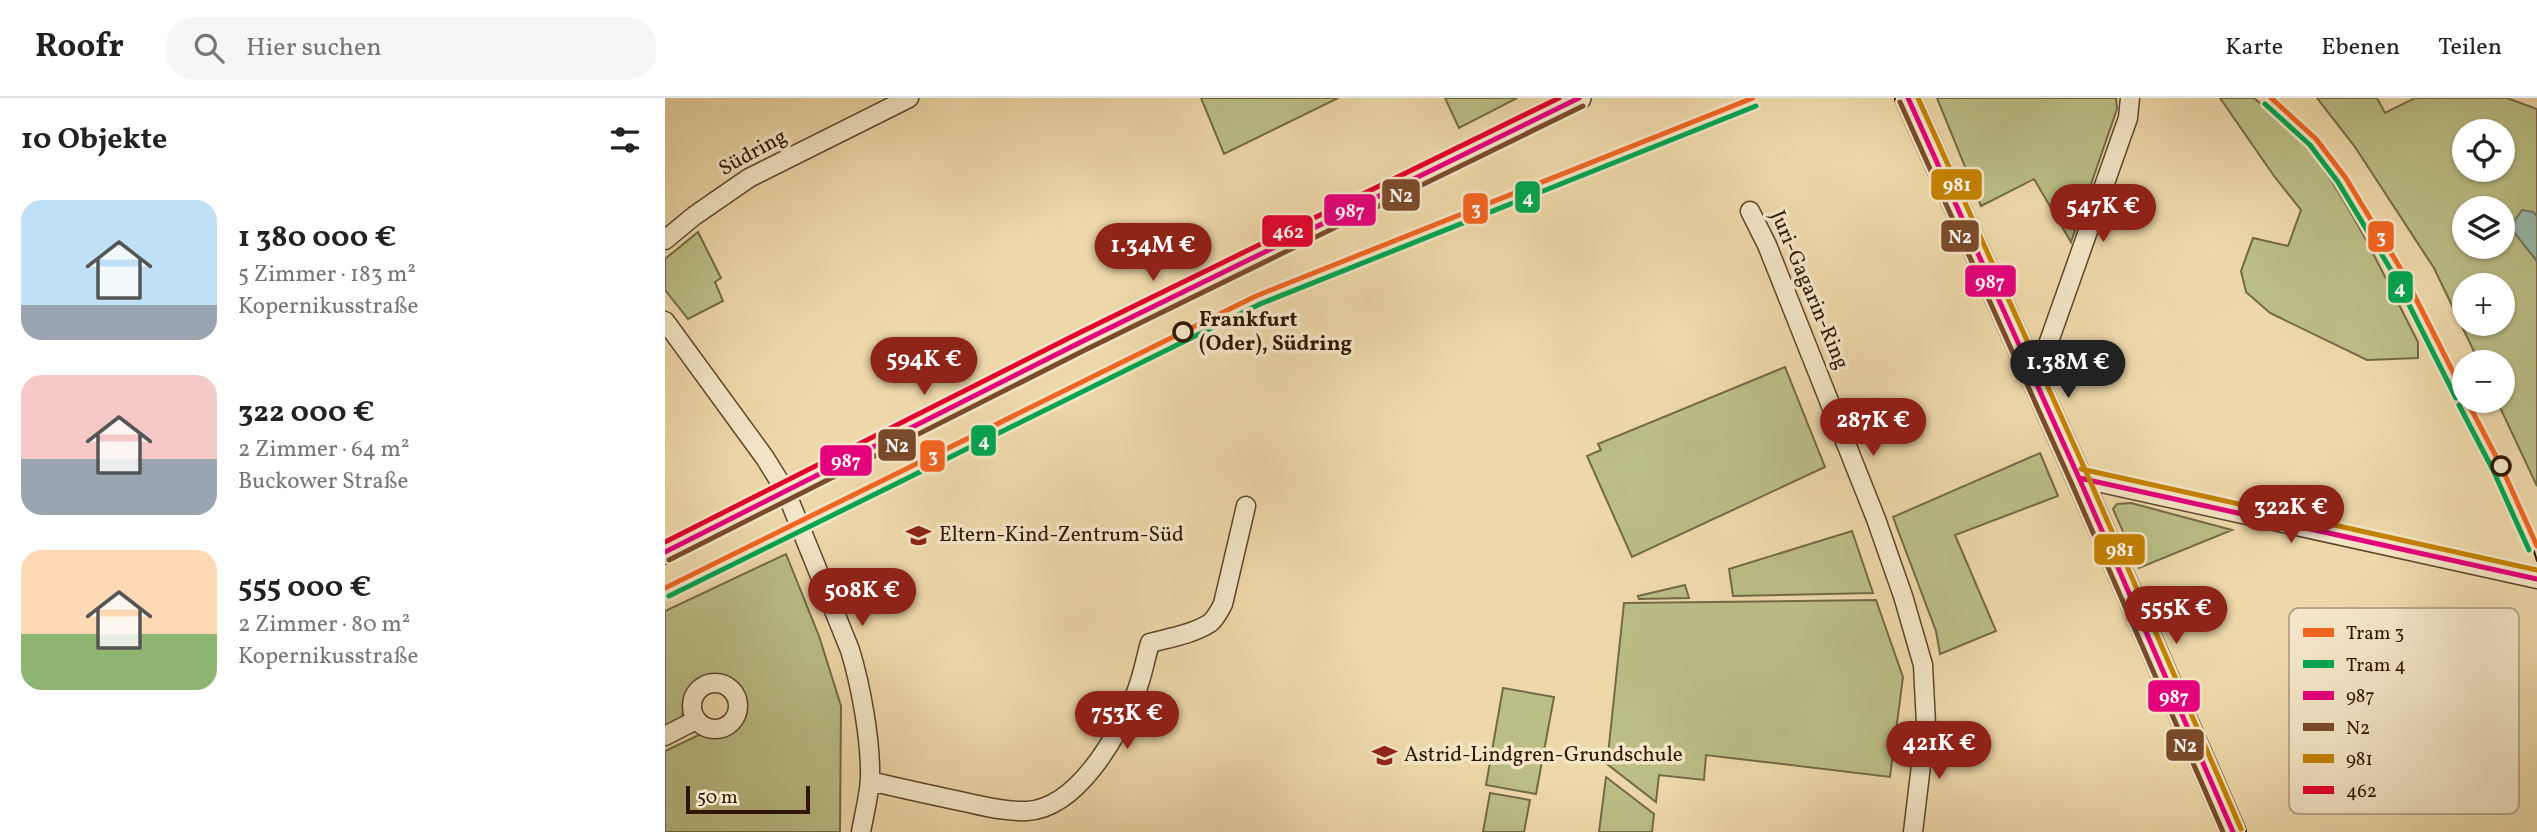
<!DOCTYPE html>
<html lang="de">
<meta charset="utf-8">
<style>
body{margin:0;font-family:Vollkorn,serif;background:#f6f6f6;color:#222;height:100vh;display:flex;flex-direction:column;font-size:26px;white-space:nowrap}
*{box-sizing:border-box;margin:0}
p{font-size:23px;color:#767676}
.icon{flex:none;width:38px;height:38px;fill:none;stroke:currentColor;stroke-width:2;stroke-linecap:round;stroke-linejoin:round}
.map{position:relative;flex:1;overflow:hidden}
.panel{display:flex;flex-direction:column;background:#fff;width:665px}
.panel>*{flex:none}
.tools{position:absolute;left:1787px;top:21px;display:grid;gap:14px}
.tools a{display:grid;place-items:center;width:63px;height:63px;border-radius:50%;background:#fff;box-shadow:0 2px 5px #0004;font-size:35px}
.scale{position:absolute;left:21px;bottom:18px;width:124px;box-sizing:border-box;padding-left:7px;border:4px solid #2e1504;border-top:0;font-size:19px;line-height:24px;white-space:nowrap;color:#2e1504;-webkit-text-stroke:5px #f4e6c7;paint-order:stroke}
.price{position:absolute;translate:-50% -60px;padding:0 16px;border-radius:24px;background:#8f2418;color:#fff;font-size:23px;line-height:46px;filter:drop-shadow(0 2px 4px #0008)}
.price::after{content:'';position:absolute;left:50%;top:42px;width:21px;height:16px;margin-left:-10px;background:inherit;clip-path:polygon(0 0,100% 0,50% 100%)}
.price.on{background:#222;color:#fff}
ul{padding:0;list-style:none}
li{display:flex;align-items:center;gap:21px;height:175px;padding:0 21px}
li span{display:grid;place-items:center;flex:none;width:196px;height:140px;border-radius:21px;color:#555}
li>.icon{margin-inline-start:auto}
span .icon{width:84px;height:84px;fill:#fffc;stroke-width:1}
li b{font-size:30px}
h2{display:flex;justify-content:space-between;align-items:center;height:84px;padding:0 21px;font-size:30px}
header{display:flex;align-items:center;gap:42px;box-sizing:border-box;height:98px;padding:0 35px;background:#fff;border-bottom:2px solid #e0e0e0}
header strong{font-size:33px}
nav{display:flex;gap:38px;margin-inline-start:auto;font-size:24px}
.search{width:490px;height:63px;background:#f6f6f6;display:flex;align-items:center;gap:18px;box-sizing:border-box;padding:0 24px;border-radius:28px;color:#767676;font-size:26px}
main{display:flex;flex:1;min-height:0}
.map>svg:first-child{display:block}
.green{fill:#bbbe86;stroke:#746a45;stroke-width:2;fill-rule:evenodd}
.water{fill:#99baaa;stroke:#6e7868;stroke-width:2}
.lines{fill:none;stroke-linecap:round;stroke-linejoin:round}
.minor-casing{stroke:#5e462d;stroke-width:21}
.tertiary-casing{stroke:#5e462d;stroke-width:26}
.secondary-casing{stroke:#2e1504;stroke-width:28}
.minor{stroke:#f4e6c7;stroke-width:18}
.tertiary{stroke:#f4e6c7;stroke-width:23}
.secondary{stroke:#f4e6c7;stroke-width:24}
.tram{stroke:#2e1504;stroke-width:2}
.bus-1-casing{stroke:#f4e6c7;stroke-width:10}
.bus-2-casing{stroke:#f4e6c7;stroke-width:10}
.bus-3-casing{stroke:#f4e6c7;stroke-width:10}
.bus-4-casing{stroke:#f4e6c7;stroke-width:10}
.bus-1{stroke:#e5007d;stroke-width:5}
.bus-2{stroke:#7a4b2a;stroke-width:5}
.bus-3{stroke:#c58201;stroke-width:5}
.bus-4{stroke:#e4002b;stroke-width:5}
.tram-1-casing{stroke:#f4e6c7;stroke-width:10}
.tram-2-casing{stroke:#f4e6c7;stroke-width:10}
.tram-1{stroke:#f26522;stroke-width:5}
.tram-2{stroke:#00a651;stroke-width:5}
.stop-dot{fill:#f4e6c7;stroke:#2e1504;stroke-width:3.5}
.labels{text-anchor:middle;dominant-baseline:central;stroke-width:7;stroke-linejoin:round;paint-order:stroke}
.street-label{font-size:21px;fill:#2e1504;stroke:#f4e6c7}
.stop-label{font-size:21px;font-weight:bold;fill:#2e1504;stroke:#f4e6c7;text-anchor:start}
.poi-label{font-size:21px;fill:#2e1504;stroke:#f4e6c7;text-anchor:start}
.key{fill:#f4e6c7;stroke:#b9a78c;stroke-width:2}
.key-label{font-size:19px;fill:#2e1504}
.line-badge{stroke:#f4e6c7;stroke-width:2.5}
.badge-label{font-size:19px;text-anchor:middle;font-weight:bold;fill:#fff}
</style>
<header>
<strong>Roofr</strong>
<div class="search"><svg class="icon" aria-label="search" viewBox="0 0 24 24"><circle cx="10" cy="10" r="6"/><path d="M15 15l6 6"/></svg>Hier suchen</div>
<nav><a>Karte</a><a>Ebenen</a><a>Teilen</a></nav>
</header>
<main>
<section class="panel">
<h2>10 Objekte<svg class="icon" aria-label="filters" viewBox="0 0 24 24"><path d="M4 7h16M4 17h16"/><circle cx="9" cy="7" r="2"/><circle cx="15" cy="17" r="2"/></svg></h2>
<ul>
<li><span style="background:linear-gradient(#bfe0f5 75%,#9aa5b1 0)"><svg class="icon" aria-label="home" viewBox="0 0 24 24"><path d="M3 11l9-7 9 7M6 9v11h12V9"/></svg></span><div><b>1 380 000 €</b><p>5 Zimmer · 183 m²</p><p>Kopernikusstraße</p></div></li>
<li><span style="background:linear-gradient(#f6c9c9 60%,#9aa5b1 0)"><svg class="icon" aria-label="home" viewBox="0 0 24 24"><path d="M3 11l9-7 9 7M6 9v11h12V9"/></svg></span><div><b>322 000 €</b><p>2 Zimmer · 64 m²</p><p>Buckower Straße</p></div></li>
<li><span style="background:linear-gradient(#ffd9b3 60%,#8fb573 0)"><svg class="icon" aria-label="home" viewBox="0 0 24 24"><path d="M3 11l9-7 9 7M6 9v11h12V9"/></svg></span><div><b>555 000 €</b><p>2 Zimmer · 80 m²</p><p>Kopernikusstraße</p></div></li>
</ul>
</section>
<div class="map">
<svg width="1872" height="734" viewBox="0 0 1872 734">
<rect width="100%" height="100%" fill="#eed8a9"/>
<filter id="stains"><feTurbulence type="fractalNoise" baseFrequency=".00286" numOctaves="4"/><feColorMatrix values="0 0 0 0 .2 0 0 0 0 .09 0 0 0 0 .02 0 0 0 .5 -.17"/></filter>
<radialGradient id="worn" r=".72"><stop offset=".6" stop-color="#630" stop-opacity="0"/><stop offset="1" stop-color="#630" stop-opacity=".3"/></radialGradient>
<path class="green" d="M536,0h137l-114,56z
M780,0h72l-58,30z
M1272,0h179l1,11 -46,133 -37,-63 -53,27z
M1555,0h34c25,21 51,43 68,69 38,55 66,117 96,175v16l-51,2 -97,-47 -24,-21 -5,-21 12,-33 35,8 13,-36 -27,-34z
M1652,0h60l8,15 30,-15h92l30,11v107l-4,-4 -19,20 23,29v225l-40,-85h6v-39h-24l-45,-94 -79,-121zM1799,33h39v39h-39zM1799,110h39v39h-39zM1799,187h39v39h-39z
M33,134l23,46 -6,4 8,19 -35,18 -23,-29v-31z
M1120,269l40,100 -193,90 -45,-101 14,-6 -3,-6z
M1375,355l18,43 -103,39 41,96 -56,23 -4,-23 -43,-114z
M1466,405l101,27 -93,38 -26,-59 4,-5z
M1187,433l21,62 -140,3 -4,-27z
M121,456l33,82 22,70 -1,126h-175v-81l36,-17 20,-1 16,-8 6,-21 -3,-13c-5,-4 -13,-11 -19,-12 -25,-6 -37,18 -39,38l-17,9v-115z
M1020,487l4,13 -50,1 -1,-3z
M1211,502l27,77 -13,100 -184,-22 -2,25 -45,-5 -3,27 -49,-38 17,-161z
M838,590l51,9 -18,97 -50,-9z
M941,679l48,37 -2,18h-53z
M825,695l40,7 -6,32h-41z"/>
<path class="water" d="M1857,112l11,2 4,4v45l-23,-29 -1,-9z"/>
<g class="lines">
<defs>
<path id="minor" d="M1085,113l17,34 109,274 27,77 20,69 3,59 -13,108
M0,142l29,-24 55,-38 160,-80
M0,223l100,137 21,34 64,158c11,36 21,91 20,129 -1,17 -6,36 -9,53
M1370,283l93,-263 2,-20
M1414,380l458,101
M27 608a23 23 0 1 1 46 0a23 23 0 1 1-46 0Z
M0,638l31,-16
M205,683c33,8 66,15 99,22 18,4 39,9 58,8 51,-3 90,-75 108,-116 7,-16 10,-35 15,-52 19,-5 43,-9 60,-20 6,-5 10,-13 13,-19l23,-98"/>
<path id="tertiary" d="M0,454l416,-210 498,-244"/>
<path id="secondary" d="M1243,0l171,380 154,354"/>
</defs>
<use href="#minor" class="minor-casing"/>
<use href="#tertiary" class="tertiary-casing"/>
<use href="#secondary" class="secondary-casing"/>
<use href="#minor" class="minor"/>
<use href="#tertiary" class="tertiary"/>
<use href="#secondary" class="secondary"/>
<path class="tram" d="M1859,420l13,43"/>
<defs>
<path id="bus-1" d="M1243,0l171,380 154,354
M1414,380l458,101
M0,454l416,-210 498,-244"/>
<path id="bus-2" d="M1235,4l171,380 152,350
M4,462l416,-210 498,-244"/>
<path id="bus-3" d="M1253,0l169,376 154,355
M1416,371l456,101"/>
<path id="bus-4" d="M0,444l412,-208 482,-236"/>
</defs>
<use href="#bus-1" class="bus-1-casing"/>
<use href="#bus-2" class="bus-2-casing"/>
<use href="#bus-3" class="bus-3-casing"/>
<use href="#bus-4" class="bus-4-casing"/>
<use href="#bus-1" class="bus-1"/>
<use href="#bus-2" class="bus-2"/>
<use href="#bus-3" class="bus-3"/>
<use href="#bus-4" class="bus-4"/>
<defs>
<path id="tram-1" d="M1606,0l45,41 29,38 57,94 62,123
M1802,303l34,65 36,80
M0,490l591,-292 497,-198"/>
<path id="tram-2" d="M1600,6l45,41 28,37 56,93 62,123
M1794,307l34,65 36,80
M4,498l591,-292 496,-198"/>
</defs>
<use href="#tram-1" class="tram-1-casing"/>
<use href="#tram-2" class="tram-2-casing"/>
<use href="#tram-1" class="tram-1"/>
<use href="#tram-2" class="tram-2"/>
</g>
<defs>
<symbol id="school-bare" viewBox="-9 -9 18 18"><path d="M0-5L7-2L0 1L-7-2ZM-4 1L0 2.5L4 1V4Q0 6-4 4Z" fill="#8f2418" stroke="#f4e6c7" stroke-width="2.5" paint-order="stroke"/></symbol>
</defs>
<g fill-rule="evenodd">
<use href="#school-bare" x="236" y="420" width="35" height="35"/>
<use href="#school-bare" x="702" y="640" width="35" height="35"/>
</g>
<g class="stop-dot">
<circle cx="518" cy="234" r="9"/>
<circle cx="1836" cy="368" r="9"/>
</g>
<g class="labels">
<g class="street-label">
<text transform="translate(88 55) rotate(-29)">Südring</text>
<text transform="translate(1144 192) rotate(67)">Juri-Gagarin-Ring</text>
</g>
<g class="stop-label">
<text x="534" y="222">Frankfurt<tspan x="534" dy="24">(Oder), Südring</tspan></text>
</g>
<g class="poi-label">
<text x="274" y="437">Eltern-Kind-Zentrum-Süd</text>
<text x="739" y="657">Astrid-Lindgren-Grundschule</text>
</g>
</g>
<rect x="1624" y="510" width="230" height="206" rx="10" class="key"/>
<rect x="1638" y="530" width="31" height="9" fill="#f26522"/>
<rect x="1638" y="562" width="31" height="8" fill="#00a651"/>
<rect x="1638" y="593" width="31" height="9" fill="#e5007d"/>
<rect x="1638" y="625" width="31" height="8" fill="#7a4b2a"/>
<rect x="1638" y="656" width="31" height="9" fill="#c58201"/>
<rect x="1638" y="688" width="31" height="8" fill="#e4002b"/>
<g class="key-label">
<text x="1681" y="541">Tram 3</text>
<text x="1681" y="573">Tram 4</text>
<text x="1681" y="604">987</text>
<text x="1681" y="636">N2</text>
<text x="1681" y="667">981</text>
<text x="1681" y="699">462</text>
</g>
<g class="line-badge">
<rect x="1265" y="70" width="53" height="33" rx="7" fill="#c58201"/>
<rect x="716" y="80" width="40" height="34" rx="7" fill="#7a4b2a"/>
<rect x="849" y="82" width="27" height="34" rx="7" fill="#00a651"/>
<rect x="797" y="94" width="27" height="33" rx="7" fill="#f26522"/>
<rect x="658" y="95" width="54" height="34" rx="7" fill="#e5007d"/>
<rect x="596" y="116" width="53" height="34" rx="7" fill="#e4002b"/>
<rect x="1275" y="121" width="40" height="34" rx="7" fill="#7a4b2a"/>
<rect x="1702" y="122" width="28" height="33" rx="7" fill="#f26522"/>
<rect x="1299" y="166" width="53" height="34" rx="7" fill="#e5007d"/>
<rect x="1722" y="172" width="27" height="34" rx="7" fill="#00a651"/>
<rect x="305" y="326" width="27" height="33" rx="7" fill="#00a651"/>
<rect x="212" y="330" width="40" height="34" rx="7" fill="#7a4b2a"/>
<rect x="254" y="341" width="27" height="34" rx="7" fill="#f26522"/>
<rect x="154" y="346" width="54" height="33" rx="7" fill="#e5007d"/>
<rect x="1428" y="435" width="53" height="33" rx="7" fill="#c58201"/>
<rect x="1482" y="581" width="54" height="34" rx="7" fill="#e5007d"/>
<rect x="1500" y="630" width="40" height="34" rx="7" fill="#7a4b2a"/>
</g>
<g class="badge-label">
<text x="1292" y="93">981</text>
<text x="736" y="104">N2</text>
<text x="863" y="106">4</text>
<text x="811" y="117">3</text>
<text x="685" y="119">987</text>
<text x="623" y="140">462</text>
<text x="1295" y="145">N2</text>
<text x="1716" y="145">3</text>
<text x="1325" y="190">987</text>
<text x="1735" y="196">4</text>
<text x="319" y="349">4</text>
<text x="232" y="354">N2</text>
<text x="268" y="364">3</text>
<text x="181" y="369">987</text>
<text x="1455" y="458">981</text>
<text x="1509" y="605">987</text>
<text x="1520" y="654">N2</text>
</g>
<rect width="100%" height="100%" filter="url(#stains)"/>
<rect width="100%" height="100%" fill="url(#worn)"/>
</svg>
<div class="tools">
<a><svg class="icon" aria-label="locate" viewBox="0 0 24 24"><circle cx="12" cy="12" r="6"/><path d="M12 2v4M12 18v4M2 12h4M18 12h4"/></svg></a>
<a><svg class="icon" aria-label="layers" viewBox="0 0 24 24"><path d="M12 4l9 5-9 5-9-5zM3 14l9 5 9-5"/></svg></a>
<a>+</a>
<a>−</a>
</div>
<div class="scale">50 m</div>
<b class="price" style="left:1438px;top:146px">547K €</b>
<b class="price" style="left:488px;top:185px">1.34M €</b>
<b class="price" style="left:259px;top:299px">594K €</b>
<b class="price on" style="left:1403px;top:302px">1.38M €</b>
<b class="price" style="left:1208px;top:360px">287K €</b>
<b class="price" style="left:1626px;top:447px">322K €</b>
<b class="price" style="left:197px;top:530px">508K €</b>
<b class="price" style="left:1511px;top:548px">555K €</b>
<b class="price" style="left:462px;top:653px">753K €</b>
<b class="price" style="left:1274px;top:683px">421K €</b>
</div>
</main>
